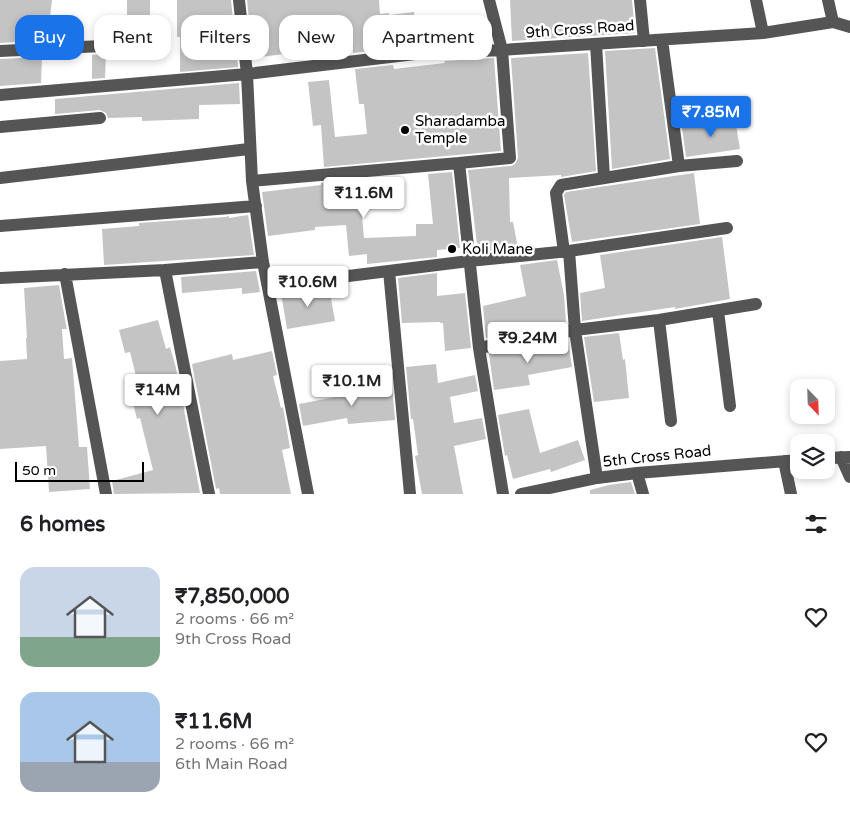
<!DOCTYPE html>
<meta charset="utf-8">
<style>
body{margin:0;font-family:"Varela Round",sans-serif;background:#f2f2f2;color:#202124;height:100vh;display:flex;flex-direction:column;font-size:19px;white-space:nowrap}
*{box-sizing:border-box;margin:0}
p{font-size:16px;color:#757577}
.icon{flex:none;width:28px;height:28px;fill:none;stroke:currentColor;stroke-width:2;stroke-linecap:round;stroke-linejoin:round}
.map{position:relative;height:494px;overflow:hidden}
.panel{display:flex;flex-direction:column;background:#fff;flex:1}
.panel>*{flex:none}
.banner{position:absolute;left:15px;top:15px;width:500px;height:45px;display:flex;gap:10px}
.needle{width:32px;rotate:157deg}
.controls{position:absolute;left:790px;top:379px;display:grid;gap:10px}
.controls a{display:grid;place-items:center;width:45px;height:45px;border-radius:10px;background:#fff;box-shadow:0 2px 8px #0003;font-size:25px}
.scale{position:absolute;left:15px;bottom:12px;width:129px;box-sizing:border-box;padding-left:5px;border:2px solid #000;border-top:0;font-size:14px;line-height:18px;white-space:nowrap;color:#000;-webkit-text-stroke:4px #fff;paint-order:stroke}
.price{position:absolute;translate:-50% -42px;padding:0 11px;border-radius:5px;background:#fff;color:#222;font-size:16px;line-height:32px;filter:drop-shadow(0 1px 2px #0008)}
.price::after{content:'';position:absolute;left:50%;top:30px;width:15px;height:11px;margin-left:-8px;background:inherit;clip-path:polygon(0 0,100% 0,50% 100%)}
.price.current{background:#1a73e8;color:#fff}
ul{padding:0;list-style:none}
li{display:flex;align-items:center;gap:15px;height:125px;padding:0 20px}
li span{display:grid;place-items:center;flex:none;width:140px;height:100px;border-radius:15px;color:#555}
li>.icon{margin-inline-start:auto}
span .icon{width:60px;height:60px;fill:#fffc;stroke-width:1}
li b{font-size:21px}
h2{display:flex;justify-content:space-between;align-items:center;height:60px;padding:0 20px;font-size:21px}
.pill{padding:0 18px;border-radius:15px;background:#fff;box-shadow:0 2px 8px #0003;font-size:18px;line-height:45px}
.pill.current{background:#1a73e8;color:#fff}
.map>svg:first-child{display:block}
.building{fill:#c4c4c4}
.lines{fill:none;stroke-linecap:round;stroke-linejoin:round}
.minor{stroke:#555;stroke-width:12}
.poi-dot{fill:#000;stroke:#fff;stroke-width:2}
.labels{text-anchor:middle;dominant-baseline:central;stroke-width:5;stroke-linejoin:round;paint-order:stroke}
.street-label{font-size:15px;fill:#000;stroke:#fff}
.poi-label{font-size:15px;fill:#000;stroke:#fff;text-anchor:start}
</style>
<div class="map">
<svg width="850" height="494" viewBox="0 0 850 494">
<rect width="100%" height="100%" fill="#fff"/>
<path class="building" d="M0,0h52l-2,17 1,23 -51,3z
M127,0h23v24h-23z
M177,0h54l7,67 -58,5v-35h-3z
M247,0h132l1,14 9,-1v2l25,-3 3,27 -26,3v7l-38,4v-6l-69,9v-2l-31,4z
M510,0h122l3,33 -123,8z
M110,31l18,1v14h-18z
M655,48l15,111 -58,10 -7,-118z
M588,53l8,118 -35,6v-2l-52,3 1,44h3l5,26 -40,4 -10,-82 43,-4 4,-2 3,-6 -7,-100z
M106,54l-1,24 -13,1v-24z
M42,57l-1,26 -41,3v-27z
M494,58l7,93 -177,16 -3,-42 -8,1 -5,-44 21,-2 6,57 32,-3 -3,-30h-5l-4,-35 38,-4 1,4 51,-6 -1,-2z
M239,83l1,21 -41,1v14l-57,2v-4l-34,1 -2,-5 -6,-3 -45,4v-15z
M735,119l5,30 -54,8 -4,-29z
M452,172l8,76 -23,2v7l-70,7v-10l-18,2 -3,-31 -31,2v3l-47,6 -6,-44 59,-7v-2l36,-3 1,13h2l4,45 52,-2v-12h17l-5,-50z
M694,173l6,51 -128,18 -8,-47 2,-3z
M248,215l6,40 -150,10 -2,-36 37,-3v-3l86,-6 4,-1v2z
M722,237l8,62 -55,10v-2l-93,14 -2,-28 25,-5 -5,-33z
M557,260l7,35 2,28 -80,15 -3,-32 43,-10 -6,-31z
M256,271l4,21 -18,2v-6l-60,5 -1,-16z
M437,273v23l28,-3 6,55 -26,3 -2,-28h-3v-1l-38,1 -4,-45z
M59,285l7,40 1,4h-5l2,30 8,-1 7,89h8l3,42 -41,3 -3,-46 -46,3v-88l27,-2 -1,-21h1l-3,-50z
M329,287l6,34 -48,8 -6,-36z
M158,320l8,29 4,-2 6,21 24,125 -86,1 -2,-13 41,-11 -13,-52 -3,1 -9,-36 9,-3 -7,-28 -5,1 -6,-23z
M619,333l4,27 2,-1 4,39 -35,4 -10,-65z
M568,340l4,27 -44,8 2,10 -36,5 -5,-36z
M272,351l5,24 -4,1 8,32 2,-1 7,41 -8,2 9,44h-71l-1,-6 -3,1 -24,-125 40,-10 1,6z
M436,364l2,19 37,-8 3,16 -28,6 4,26 28,-5 4,21 -32,7 9,48h-41l-7,-38 3,-1 -5,-36h-2l-5,-52z
M392,385l3,35 -47,4 -1,-6 -44,8 -4,-22 47,-9 -1,-6z
M529,409l11,44 38,-13 7,20 -34,12 -1,-3 -37,10 -6,-24 -2,1 -7,-41z
M631,482l4,12h-45v-4l19,-5z"/>
<g class="lines">
<path class="minor" d="M239,0l8,74 5,107 11,81 45,232
M489,0l13,50 8,108 -51,5 20,185 24,146
M640,0l4,41
M756,0l7,33
M828,0l5,22 17,5
M662,40l17,126
M596,44l8,133
M0,51l102,-5
M0,95l247,-21 168,-20 87,-4 261,-17 70,-11
M0,127l100,-9
M0,178l249,-29
M252,181l207,-18
M0,226l256,-20
M569,251l6,79 22,148
M564,252l-8,-59 5,-8 118,-19 58,-5
M165,270l44,224
M389,271l21,223
M65,274l41,220
M0,278l165,-8 98,-8
M268,286l201,-25 100,-10 158,-23
M718,311l12,95
M659,320l12,101
M479,348l96,-18 84,-10 97,-16
M841,457l9,20
M826,458l24,-1
M784,461l7,33
M637,473l6,21
M521,494l76,-16 40,-5 162,-13"/>
</g>
<g class="poi-dot">
<circle cx="405" cy="130" r="5"/>
<circle cx="452" cy="249" r="5"/>
</g>
<g class="labels">
<g class="street-label">
<text transform="translate(580 29) rotate(-4)">9th Cross Road</text>
<text transform="translate(657 456) rotate(-6)">5th Cross Road</text>
</g>
<g class="poi-label">
<text x="415" y="121">Sharadamba<tspan x="415" dy="17">Temple</tspan></text>
<text x="462" y="249">Koli Mane</text>
</g>
</g>
</svg>
<div class="controls">
<a><svg class="needle" viewBox="-14 -14 28 28"><path d="M0-13l5 13h-10z" fill="#e53935"/><path d="M0 13l5-13h-10z" fill="#757577"/></svg></a>
<a><svg class="icon" aria-label="layers" viewBox="0 0 24 24"><path d="M12 4l9 5-9 5-9-5zM3 14l9 5 9-5"/></svg></a>
</div>
<div class="scale">50 m</div>
<b class="price current" style="left:711px;top:138px">₹7.85M</b>
<b class="price" style="left:364px;top:219px">₹11.6M</b>
<b class="price" style="left:308px;top:308px">₹10.6M</b>
<b class="price" style="left:528px;top:364px">₹9.24M</b>
<b class="price" style="left:352px;top:407px">₹10.1M</b>
<b class="price" style="left:158px;top:416px">₹14M</b>
<div class="banner">
<a class="pill current">Buy</a>
<a class="pill">Rent</a>
<a class="pill">Filters</a>
<a class="pill">New</a>
<a class="pill">Apartment</a>
</div>
</div>
<section class="panel">
<h2>6 homes<svg class="icon" aria-label="filters" viewBox="0 0 24 24"><path d="M4 7h16M4 17h16"/><circle cx="9" cy="7" r="2"/><circle cx="15" cy="17" r="2"/></svg></h2>
<ul>
<li><span style="background:linear-gradient(#c9d6e8 70%,#7fa58c 0)"><svg class="icon" aria-label="home" viewBox="0 0 24 24"><path d="M3 11l9-7 9 7M6 9v11h12V9"/></svg></span><div><b>₹7,850,000</b><p>2 rooms · 66 m²</p><p>9th Cross Road</p></div><svg class="icon" aria-label="heart" viewBox="0 0 24 24"><path d="M12 20l-8-8c-3-5 5-10 8-4 3-6 11-1 8 4z"/></svg></li>
<li><span style="background:linear-gradient(#a9c7e8 70%,#9aa5b1 0)"><svg class="icon" aria-label="home" viewBox="0 0 24 24"><path d="M3 11l9-7 9 7M6 9v11h12V9"/></svg></span><div><b>₹11.6M</b><p>2 rooms · 66 m²</p><p>6th Main Road</p></div><svg class="icon" aria-label="heart" viewBox="0 0 24 24"><path d="M12 20l-8-8c-3-5 5-10 8-4 3-6 11-1 8 4z"/></svg></li>
</ul>
</section>
